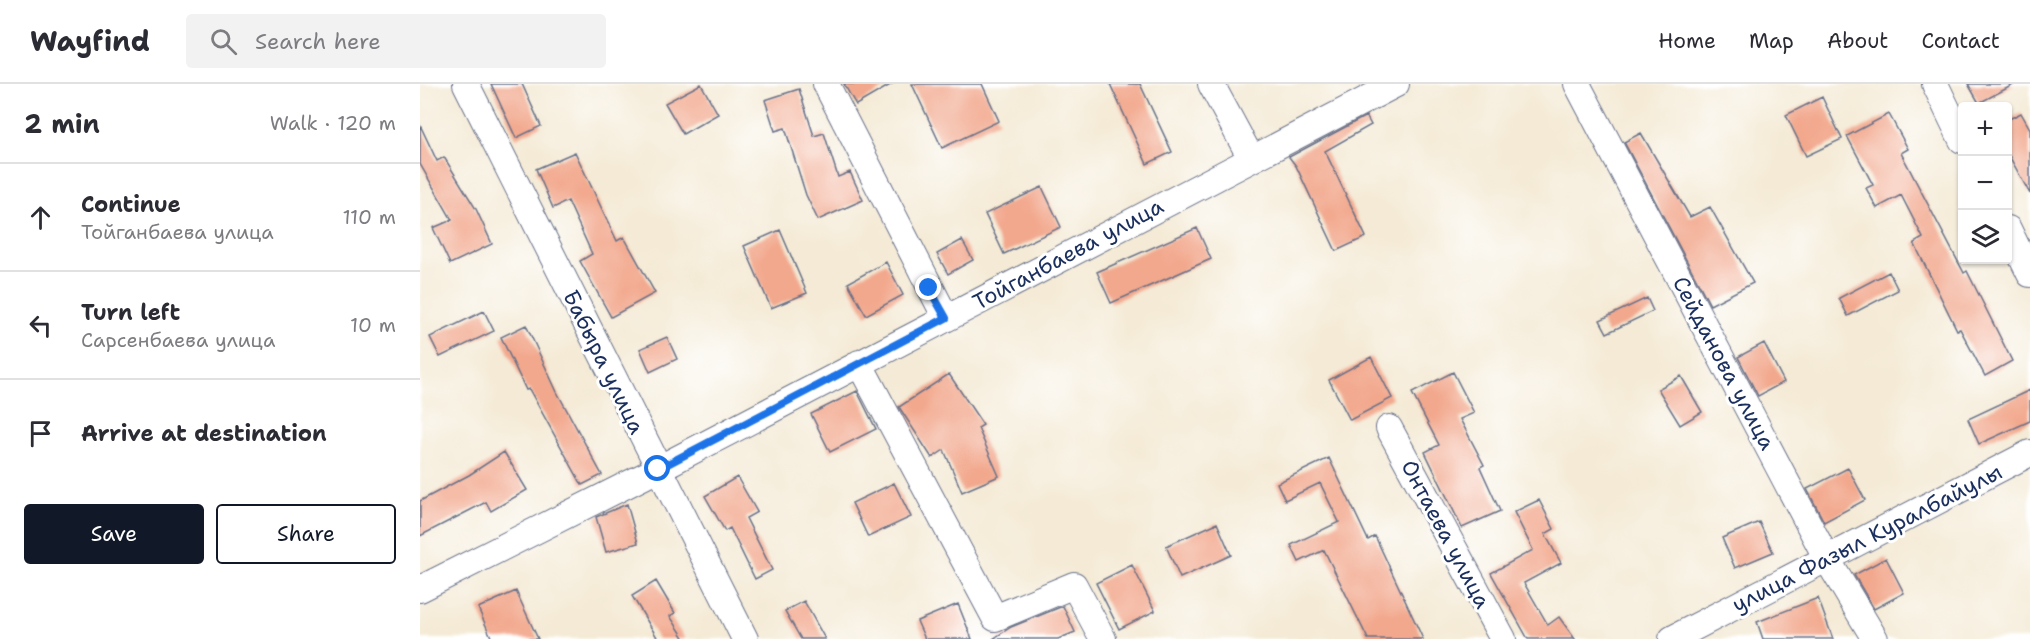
<!DOCTYPE html>
<html lang="en">
<head>
<meta charset="utf-8">
<style>
  body { margin:0; font-family:"Shantell Sans",sans-serif; background:#f2f2f3; color:#2b2b33 }
  .controls { position:absolute; right:18px; top:18px; display:grid; overflow:hidden; border-radius:6px; box-shadow:0 2px 4px #0004 }
  .controls button { width:54px; height:54px; display:grid; place-items:center; padding:0; border:0; border-bottom:2px solid #e1e1e2; background:#fff; color:#2b2b33; font:30px sans-serif }
  .stop { position:absolute; width:18px; height:18px; margin:-14px; border:4px solid #1a73e8; border-radius:50%; background:#fff }
  .stop.end { background:#1a73e8; border-color:#fff; box-shadow:0 2px 6px #0008 }
  .list { margin:0; padding:0; list-style:none }
  h2 { display:flex; justify-content:space-between; align-items:center; height:78px; margin:0; padding:0 24px; font-size:26px }
  h2 small { font-size:20px; font-weight:400; color:#7c7c81 }
  .list li { display:grid; grid-template-columns:39px 1fr auto; gap:18px; align-items:center; box-sizing:border-box; height:108px; padding:0 24px; border-top:2px solid #e1e1e2 }
  .list b { display:block; font-size:22px; white-space:nowrap }
  .list p { margin:0; font-size:20px; white-space:nowrap; color:#7c7c81 }
  .list em { font-size:20px; font-style:normal; color:#7c7c81 }
  .actions { display:flex; gap:12px; padding:18px 24px }
  .actions a { flex:1; padding:14px 0; border:2px solid #111827; border-radius:6px; text-align:center; font-size:21px; color:#111827 }
  .actions .main { background:#111827; color:#fff }
  .icon { flex:none; width:33px; height:33px; fill:none; stroke:currentColor; stroke-width:2; stroke-linecap:round; stroke-linejoin:round }
  .map { position:relative; flex:none; width:1610px; height:555px; overflow:hidden }
  header { display:flex; align-items:center; gap:36px; box-sizing:border-box; height:84px; padding:0 30px; background:#fff; border-bottom:2px solid #e1e1e2 }
  header strong { font-size:28px }
  nav { display:flex; gap:33px; margin-inline-start:auto; font-size:21px }
  .search { width:420px; height:54px; background:#f2f2f3; display:flex; align-items:center; gap:15px; box-sizing:border-box; padding:0 21px; border-radius:6px; color:#7c7c81; font-size:22px }
  main { display:flex }
  aside { flex:1; background:#fff }
  .map>svg:first-child { display:block }
  .building { fill:#f2a88d }
  .lines { fill:none; stroke-linecap:round; stroke-linejoin:round }
  .minor-casing { stroke:#677088; stroke-width:28 }
  .minor { stroke:#fff; stroke-width:26 }
  .route { stroke:#1a73e8; stroke-width:8 }
  .labels { text-anchor:middle; dominant-baseline:central; stroke-width:6; stroke-linejoin:round; paint-order:stroke }
  .street-label { font-size:22px; fill:#1b2f5e; stroke:#fff }
</style>
</head>
<body>
<header>
<strong>Wayfind</strong>
<div class="search"><svg class="icon" aria-label="search" viewBox="0 0 24 24"><circle cx="10" cy="10" r="6"/><path d="M15 15l6 6"/></svg>Search here</div>
<nav><a>Home</a><a>Map</a><a>About</a><a>Contact</a></nav>
</header>
<main>
<aside>
<h2>2 min<small>Walk · 120 m</small></h2>
<ul class="list">
<li><svg class="icon" aria-label="ahead" viewBox="0 0 24 24"><path d="M12 20V5M6 11l6-6 6 6"/></svg><div><b>Continue</b><p>Тойганбаева улица</p></div><em>110 m</em></li>
<li><svg class="icon" aria-label="left" viewBox="0 0 24 24"><path d="M17 20v-9H6M10 6l-5 5 5 5"/></svg><div><b>Turn left</b><p>Сарсенбаева улица</p></div><em>10 m</em></li>
<li><svg class="icon" aria-label="arrive" viewBox="0 0 24 24"><path d="M6 21V4h12l-3 4 3 4H6"/></svg><div><b>Arrive at destination</b></div></li>
</ul>
<div class="actions"><a class="main">Save</a><a>Share</a></div>
</aside>
<div class="map">
<svg width="1610" height="555" viewBox="0 0 1610 555">
  <rect width="100%" height="100%" fill="#fff"/>
  <filter id="ink" filterUnits="userSpaceOnUse"><feTurbulence type="fractalNoise" baseFrequency=".0167" numOctaves="2"/><feDisplacementMap in="SourceGraphic" scale="12" xChannelSelector="R" yChannelSelector="G"/><feConvolveMatrix kernelMatrix="1 2 1 2 8 2 1 2 1" color-interpolation-filters="sRGB"/></filter>
  <filter id="wash" filterUnits="userSpaceOnUse"><feTurbulence type="fractalNoise" baseFrequency=".008" numOctaves="4" result="noise"/><feDisplacementMap in="SourceGraphic" scale="24" xChannelSelector="R" yChannelSelector="G"/><feGaussianBlur stdDeviation="1.35" result="paint"/><feColorMatrix in="noise" values="0 0 0 0 0 0 0 0 0 0 0 0 0 0 0 0 0 1.4 0 .05"/><feComposite in="paint" operator="in"/></filter>
  <g filter="url(#wash)">
    <rect width="100%" height="100%" fill="#f4ead5"/>
    <g id="blocks">
      <path class="building" d="M71,0h31l19,42 -25,12z
        M281,0l17,30 -35,20 -18,-31z
        M424,0h48l-36,21z
        M492,0h70l17,37 -57,27z
        M690,0h30l32,68 -25,12z
        M1548,0h47l-36,19z
        M379,5l15,47 10,-3 14,44 12,-5 13,28 -45,20 -12,-25 -21,-67 -10,3 -10,-31z
        M1402,13l20,42 -36,17 -20,-41z
        M1601,29l9,16v65l-23,-42v-32z
        M1469,30l19,35 -7,4 63,120 3,-2 45,90 -27,15 -25,-47 -3,1 -43,-87 9,-5 -22,-43 -24,13 -11,-20 7,-3 -26,-49z
        M946,32l5,9 -46,26 41,86 -30,14 -40,-85 -7,-9z
        M0,41l17,36 7,-4 32,52 16,35 -42,20 -17,-36 19,-8 -32,-56z
        M1221,49l49,84 20,-10 43,76 -43,22 -86,-163z
        M155,68l42,89 7,-4 31,56 -44,24 -31,-56 12,-7 -24,-53 -15,7 -17,-39z
        M622,103l19,40 -57,27 -19,-40z
        M777,144l14,31 -100,44 -14,-31z
        M360,146l27,63 -36,15 -27,-62z
        M542,156l11,20 -25,14 -11,-20z
        M466,178l17,33 -37,20 -18,-32z
        M1469,188l9,18 -50,26 -9,-18z
        M1227,214l6,13 -46,22 -7,-13z
        M64,227l10,20 -54,26 -10,-20z
        M106,241l31,67 45,83 -20,10 -53,-96 -3,1 -25,-53z
        M247,253l10,22 -27,13 -10,-23z
        M1344,259l20,39 -26,14 -20,-39z
        M951,273l21,41 -42,22 -21,-40z
        M1033,288l21,41 -14,6 24,46 -4,2 20,44 -38,17 -37,-76 14,-7 -27,-52z
        M529,290l34,51 -5,3 21,48 -37,16 -18,-42 -12,8 -33,-51z
        M1261,292l21,36 -22,13 -22,-36z
        M1610,306v31l-51,23 -11,-25z
        M437,307l19,38 -46,23 -19,-38z
        M84,368l23,38 -36,21 -5,-9 -66,34v-35l49,-26z
        M909,374l39,82 7,-4 48,103h-55l-44,-89 -25,12 -8,-17 48,-23 -19,-39 -35,17 -8,-17z
        M1428,384l17,32 -41,22 -17,-33z
        M317,393l20,35 -11,6 26,52 -17,9 -25,-51 -5,3 -20,-35z
        M474,399l17,34 -43,20 -16,-34z
        M1119,416l15,29 -9,5 16,29 -37,20 24,42 11,-8 16,22h-47l-37,-66 42,-23 -19,-38z
        M207,420l11,39 -32,9 -10,-35z
        M1339,438l14,30 -38,16 -13,-30z
        M797,439l14,32 -51,23 -14,-32z
        M1466,474l18,35 -30,16 -20,-34z
        M712,481l23,46 -36,18 -23,-46z
        M236,497l19,32 -5,3 15,23h-27l-26,-43z
        M96,507l22,48h-46l-14,-31z
        M1398,514l15,41h-70l-6,-17z
        M384,517l21,38h-24l-16,-28z
        M538,520l14,35h-47l-8,-18z
        M643,522l12,26 -17,7h-65l18,-12z"/>
    </g>
  </g>
  <g filter="url(#ink)">
    <use href="#blocks" fill-opacity="0" stroke="#677088" stroke-width="1.5"/>
    <g class="lines">
      <defs>
        <path id="minor" d="M46,0l279,555
          M406,0l120,234
          M791,0l40,74
          M1157,0l250,475 48,80
          M1515,0l27,56
          M1588,145l22,45
          M439,279l136,255 79,-33 29,54
          M969,344l114,211
          M0,505l238,-120 738,-385
          M1252,555l358,-186"/>
      </defs>
      <use href="#minor" class="minor-casing"/>
      <use href="#minor" class="minor"/>
    </g>
  </g>
  <g class="lines" filter="url(#ink)">
    <path class="route" d="M238,385l288,-151 -17,-30"/>
  </g>
  <g class="labels">
    <g class="street-label">
      <text transform="translate(648 170) rotate(-28)">Тойганбаева улица</text>
      <text transform="translate(184 278) rotate(64)">Бабыра улица</text>
      <text transform="translate(1304 279) rotate(62)">Сейданова улица</text>
      <text transform="translate(1026 450) rotate(62)">Онтаева улица</text>
      <text transform="translate(1447 454) rotate(-27)">улица Фазыл Куралбайулы</text>
    </g>
  </g>
</svg>
<div class="controls">
<button>+</button>
<button>−</button>
<button><svg class="icon" aria-label="layers" viewBox="0 0 24 24"><path d="M12 4l9 5-9 5-9-5zM3 14l9 5 9-5"/></svg></button>
</div>
<div class="stop" style="left:238px;top:385px"></div>
<div class="stop end" style="left:509px;top:204px"></div>
</div>
</main>
</body>
</html>
